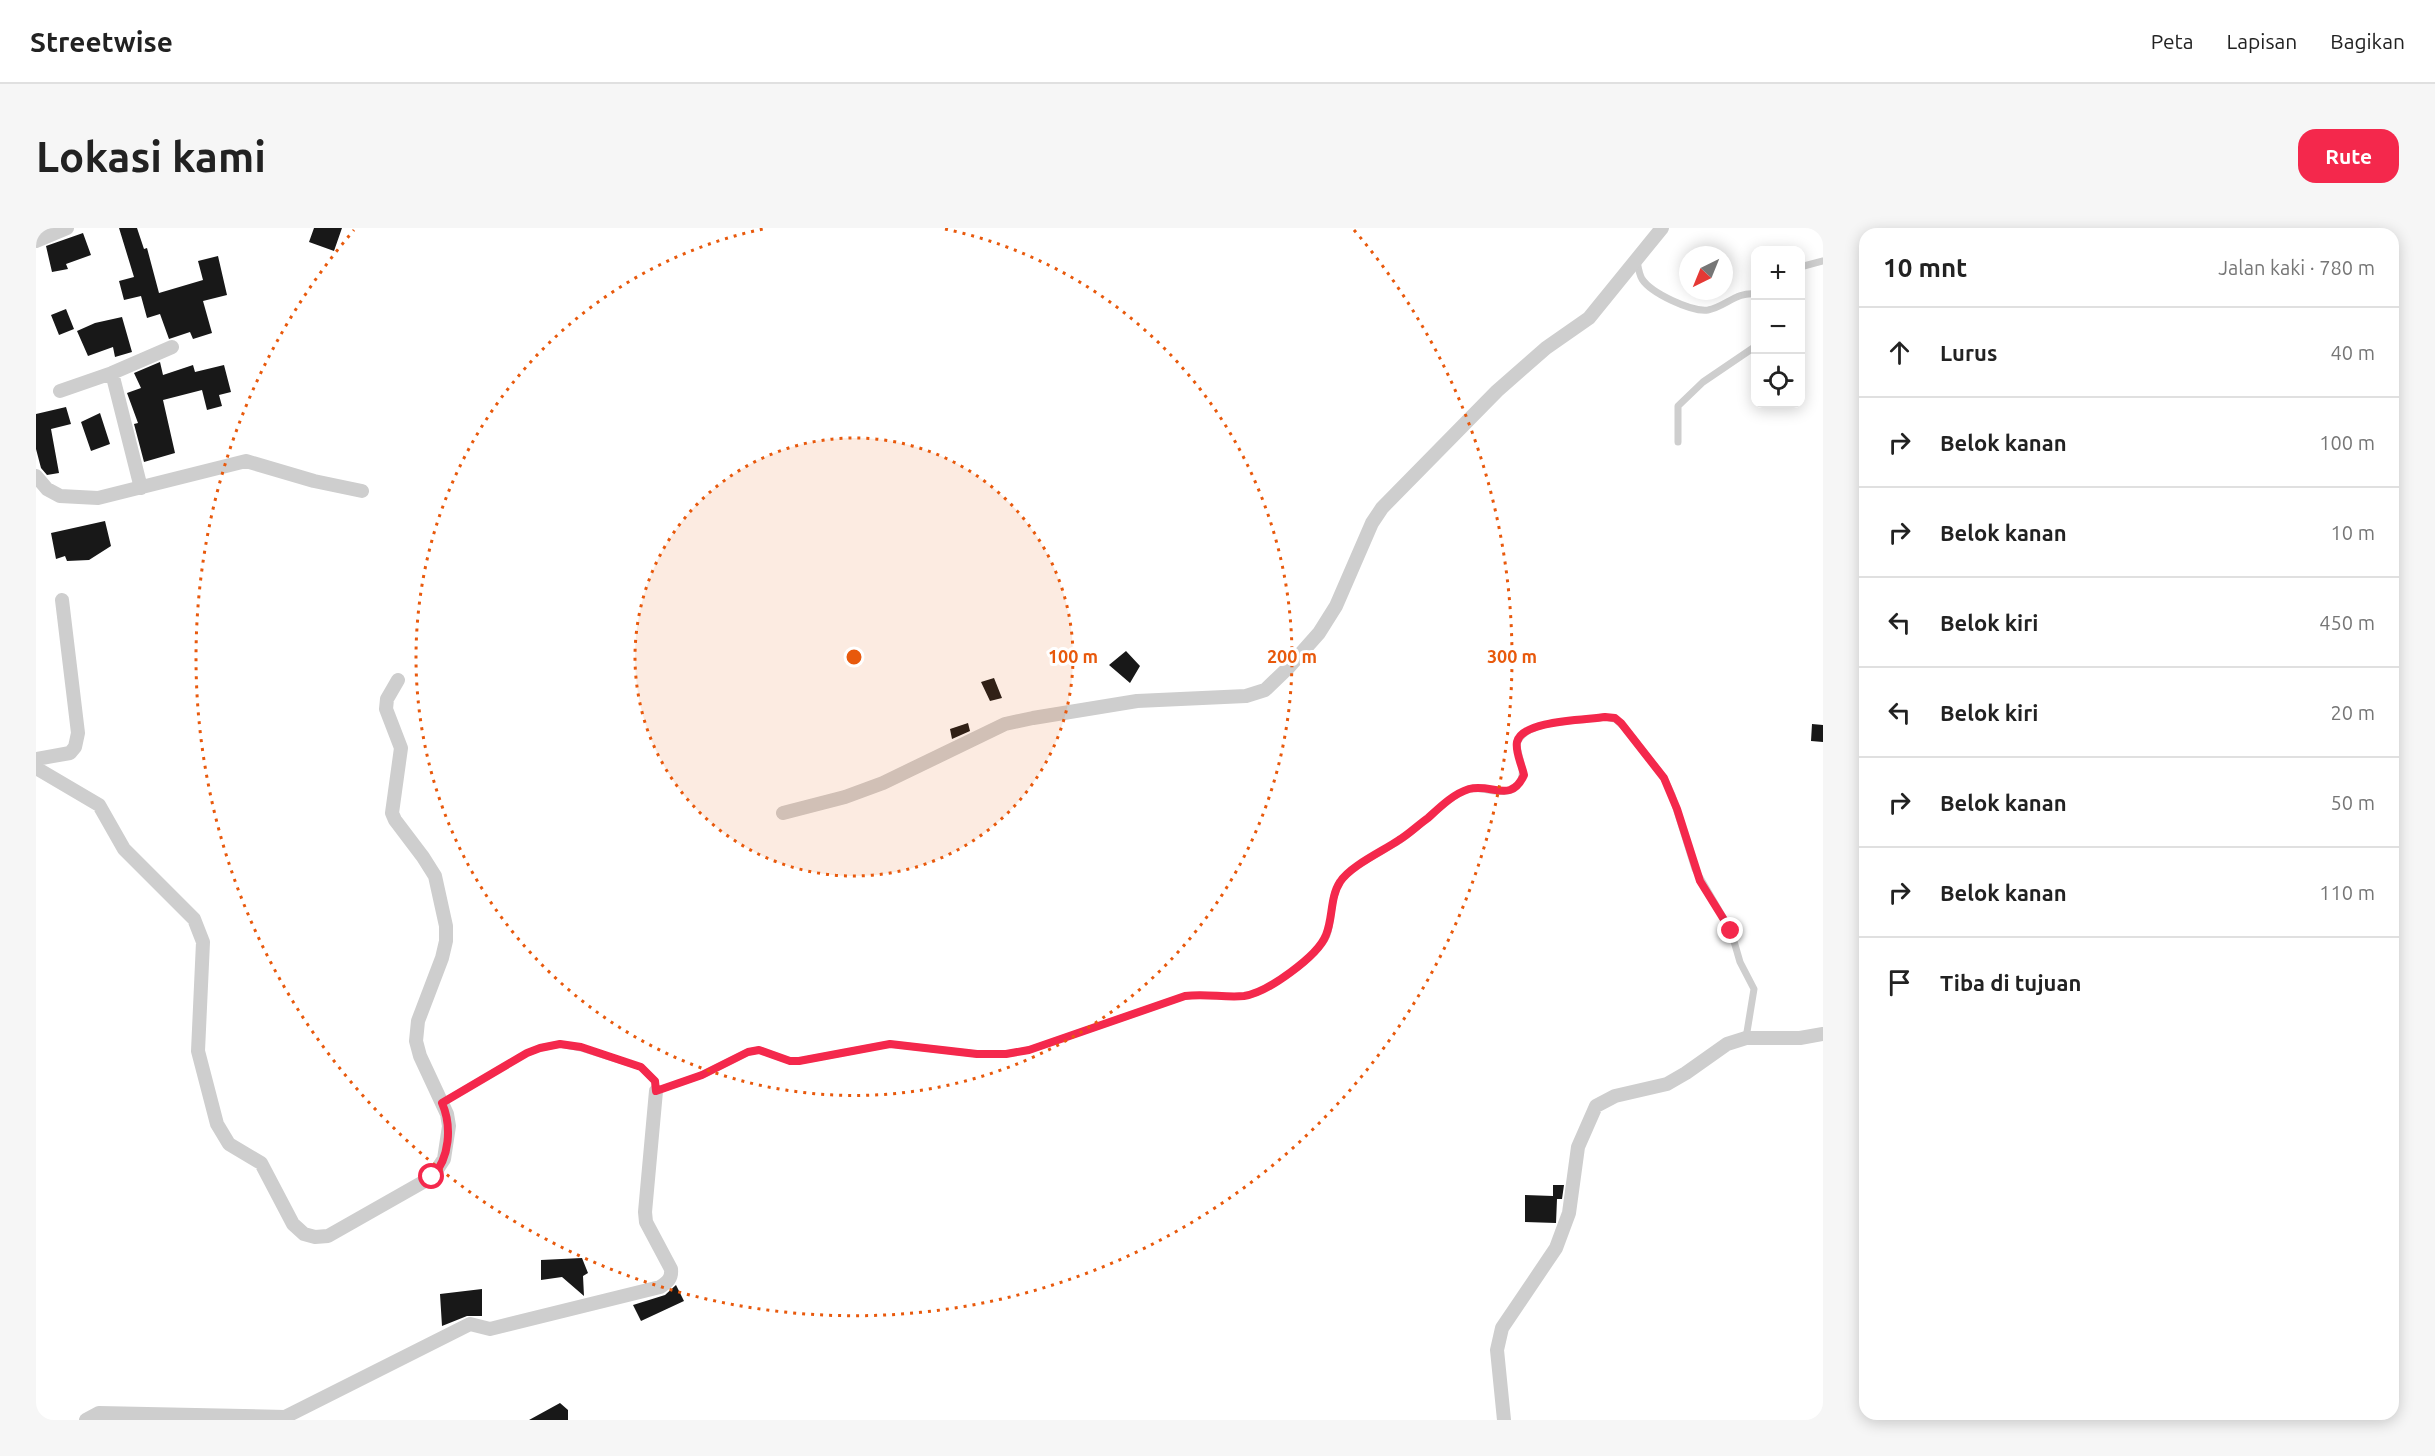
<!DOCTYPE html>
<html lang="id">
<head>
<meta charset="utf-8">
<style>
  body { margin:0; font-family:Ubuntu,sans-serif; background:#f6f6f6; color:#222 }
  .controls { position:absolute; right:18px; top:18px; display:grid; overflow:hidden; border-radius:12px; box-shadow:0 3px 15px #0003 }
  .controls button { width:54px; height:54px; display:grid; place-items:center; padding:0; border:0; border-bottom:2px solid #e0e0e0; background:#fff; color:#222; font:30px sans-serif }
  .compass { position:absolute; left:1643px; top:18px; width:54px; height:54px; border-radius:50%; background:#fff; box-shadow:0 3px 15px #0003; rotate:223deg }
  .stop { position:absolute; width:18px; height:18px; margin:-14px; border:4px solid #f4284c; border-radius:50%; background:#fff }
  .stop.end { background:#f4284c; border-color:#fff; box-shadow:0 2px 6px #0008 }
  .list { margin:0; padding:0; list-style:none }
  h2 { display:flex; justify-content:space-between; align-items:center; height:78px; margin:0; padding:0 24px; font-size:26px }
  h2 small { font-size:20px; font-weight:400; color:#767676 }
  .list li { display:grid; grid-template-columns:39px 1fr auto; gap:18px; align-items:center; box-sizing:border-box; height:90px; padding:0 24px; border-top:2px solid #e0e0e0 }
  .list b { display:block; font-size:22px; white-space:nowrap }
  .list em { font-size:20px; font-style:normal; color:#767676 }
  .icon { flex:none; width:33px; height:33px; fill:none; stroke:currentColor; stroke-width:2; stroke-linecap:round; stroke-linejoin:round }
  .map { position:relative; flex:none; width:1787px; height:1192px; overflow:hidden; border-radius:18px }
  header { display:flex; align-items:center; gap:36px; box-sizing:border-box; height:84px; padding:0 30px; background:#fff; border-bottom:2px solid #e0e0e0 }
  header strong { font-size:28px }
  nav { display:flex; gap:33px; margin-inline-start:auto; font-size:21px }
  .intro { display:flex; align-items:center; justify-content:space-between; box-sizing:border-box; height:144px; padding:0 36px }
  h1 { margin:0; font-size:42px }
  .button { padding:15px 27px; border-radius:18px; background:#f4284c; color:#fff; font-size:21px; font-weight:700 }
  main { display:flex; gap:36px; padding:0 36px }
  aside { flex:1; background:#fff; border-radius:18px; box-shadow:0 3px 15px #0003 }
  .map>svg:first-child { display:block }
  .building { fill:#181818 }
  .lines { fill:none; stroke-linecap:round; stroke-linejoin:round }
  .lane { stroke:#cecece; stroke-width:7 }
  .street { stroke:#cecece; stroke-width:14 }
  .route { stroke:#f4284c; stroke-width:8 }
  .ring { fill:none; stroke:#e8590c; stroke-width:3; stroke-dasharray:3 6 }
  .centre { fill:#e8590c; stroke:#fff; stroke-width:3 }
  .ring-label { font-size:18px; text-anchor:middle; font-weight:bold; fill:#e8590c; stroke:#fff; stroke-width:6; stroke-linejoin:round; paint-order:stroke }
</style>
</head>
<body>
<header>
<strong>Streetwise</strong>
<nav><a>Peta</a><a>Lapisan</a><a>Bagikan</a></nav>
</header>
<div class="intro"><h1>Lokasi kami</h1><a class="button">Rute</a></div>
<main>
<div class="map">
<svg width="1787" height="1192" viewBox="0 0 1787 1192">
  <rect width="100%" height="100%" fill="#fff"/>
  <path class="building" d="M83,0h18l7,21 3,-1 12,45 44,-13 -5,-19 20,-5 9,39 -24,6 9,32 -19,6 -3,-7 -21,7 -9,-25 -13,4 -6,-22 -17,4 -5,-19 15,-4z
    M278,0h28l-8,23 -25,-9z
    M47,5l8,22 -25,9 2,5 -16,3 -6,-26z
    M30,81l8,20 -15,6 -8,-20z
    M86,89l10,35 -17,5 -2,-10 -25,9 -11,-25 18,-8z
    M124,134l3,13 30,-10 2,7 29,-7 7,27 -12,3 3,11 -15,4 -5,-20 -39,10 12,53 -31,9 -10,-38 4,-1 -11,-30 14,-5 -7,-15z
    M30,179l5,17 -20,5 8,44 -12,2 -6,-7 -5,-19v-35z
    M64,185l10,31 -19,7 -10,-29z
    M69,293l6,25 -22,14 -22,1 -2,-5 -9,3 -5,-26z
    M1090,423l14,15 -10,17 -21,-18z
    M958,450l8,20 -12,3 -9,-19z
    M932,495l2,8 -18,8 -2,-10z
    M1776,496l11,1v17l-12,-1z
    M1517,957h11l-2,14h-5l-1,24 -31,-1v-27l28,1z
    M546,1030l6,15 -5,3 1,20 -22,-19 -21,3v-20z
    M640,1057l8,16 -43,20 -8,-16 32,-10z
    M446,1061v27h-15l-25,10 -2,-32z
    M524,1175l8,7v10h-39z"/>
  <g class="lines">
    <path class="lane" d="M1601,33c1,5 2,13 5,18 9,14 49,33 66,31 17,-3 29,-19 48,-16
      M1764,39l23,-6
      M1642,214v-36l25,-24 53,-36
      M406,875l85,-50 13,-5 20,-4 21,4 60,19 14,14 1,10 46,-16 46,-23 11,-2 31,11h9l91,-17 87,10h29l23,-4 156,-54c21,-3 40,2 59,0 23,-3 74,-40 83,-61 6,-17 3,-38 13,-53 11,-16 43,-31 60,-42 15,-10 28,-23 42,-34 8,-7 17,-14 27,-17 14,-3 38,9 48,-3 12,-14 0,-28 0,-43 9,-24 65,-22 88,-26l10,2 10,9 39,50 8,17 23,74 36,62 9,31 14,27 -8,49"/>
    <path class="street" d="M0,13l31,-13
      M76,145l60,-26
      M24,163l52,-18 29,115
      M0,248l11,13 13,7 38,2 148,-37 68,20 48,10
      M0,531l34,-6 5,-6 3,-14 -16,-133
      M0,540l63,37 25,44 70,70 9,23 -5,109 19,73 12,20 32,19 32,61 11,10 11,3 13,-1 104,-59 12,-18 5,-33 -2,-12 -27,-58 -4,-15 2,-20 24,-63 4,-17v-15l-11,-50 -12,-19 -28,-37 -3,-7 9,-65 -15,-39 1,-10 11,-19
      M747,585l62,-16 38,-14 122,-59 28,-6 104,-17 109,-5 19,-6 23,-22 31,-35 17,-27 36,-83 10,-15 115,-117 49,-43 43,-30 73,-90
      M50,1192l13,-7 186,4 185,-93 20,5 170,-42c8,-5 12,-9 11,-18l-25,-47 -1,-10 11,-121
      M1468,1192l-7,-70 5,-22 54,-80 13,-35 9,-66 18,-41 19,-10 52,-12 19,-11 41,-29 19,-6h54l23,-4"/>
  </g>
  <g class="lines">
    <path class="route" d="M396,949c18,-19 20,-51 10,-74l85,-50 13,-5 20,-4 21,3 60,20 14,14 1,10 46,-16 46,-23 11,-2 31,11h9l91,-17 87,10h29l23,-4 156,-54c21,-3 39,2 59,0 23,-3 74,-40 82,-61 7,-16 4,-38 14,-53 10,-16 43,-31 59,-42 10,-6 19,-15 29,-22 12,-11 25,-24 41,-29 23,-6 42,15 55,-14 -2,-10 -9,-23 -7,-33 5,-22 69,-22 88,-25l10,1 6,5 43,55 13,31 23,72 31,50"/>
  </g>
  <circle cx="818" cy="429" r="219" fill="#e8590c" fill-opacity=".12"/>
  <g class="ring">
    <circle cx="818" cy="429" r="219"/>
    <path d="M909 1A438 438 0 1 1 727 1"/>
    <path d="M1318 2A658 658 0 1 1 318 2"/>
  </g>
  <circle cx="818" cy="429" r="9" class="centre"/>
  <g class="ring-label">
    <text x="1037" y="435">100 m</text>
    <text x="1256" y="435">200 m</text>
    <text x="1476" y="435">300 m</text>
  </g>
</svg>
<div class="controls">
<button>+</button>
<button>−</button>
<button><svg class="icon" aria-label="locate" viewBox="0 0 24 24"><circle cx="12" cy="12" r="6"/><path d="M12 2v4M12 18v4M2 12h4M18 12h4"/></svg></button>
</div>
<svg class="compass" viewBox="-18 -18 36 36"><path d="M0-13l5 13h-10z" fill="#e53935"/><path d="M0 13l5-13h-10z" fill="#767676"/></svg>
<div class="stop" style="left:396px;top:949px"></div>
<div class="stop end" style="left:1695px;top:703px"></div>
</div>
<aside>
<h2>10 mnt<small>Jalan kaki · 780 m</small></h2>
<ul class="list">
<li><svg class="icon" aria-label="ahead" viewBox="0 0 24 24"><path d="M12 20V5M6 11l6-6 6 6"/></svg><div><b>Lurus</b></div><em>40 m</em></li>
<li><svg class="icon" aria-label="right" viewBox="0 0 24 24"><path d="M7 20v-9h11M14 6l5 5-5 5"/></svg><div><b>Belok kanan</b></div><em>100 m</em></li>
<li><svg class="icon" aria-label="right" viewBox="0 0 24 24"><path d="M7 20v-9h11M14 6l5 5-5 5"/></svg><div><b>Belok kanan</b></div><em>10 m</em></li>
<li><svg class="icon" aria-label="left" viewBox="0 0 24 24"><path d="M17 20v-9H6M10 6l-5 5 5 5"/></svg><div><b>Belok kiri</b></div><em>450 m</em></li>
<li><svg class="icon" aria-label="left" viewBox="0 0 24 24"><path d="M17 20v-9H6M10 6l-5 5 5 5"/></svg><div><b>Belok kiri</b></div><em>20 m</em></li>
<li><svg class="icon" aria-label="right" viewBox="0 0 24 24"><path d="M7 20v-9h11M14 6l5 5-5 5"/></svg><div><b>Belok kanan</b></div><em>50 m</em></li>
<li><svg class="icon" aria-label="right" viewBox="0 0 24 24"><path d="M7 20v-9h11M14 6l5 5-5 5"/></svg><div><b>Belok kanan</b></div><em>110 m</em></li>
<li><svg class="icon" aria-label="arrive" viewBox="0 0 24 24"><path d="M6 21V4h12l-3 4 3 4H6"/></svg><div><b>Tiba di tujuan</b></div></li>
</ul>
</aside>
</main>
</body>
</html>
